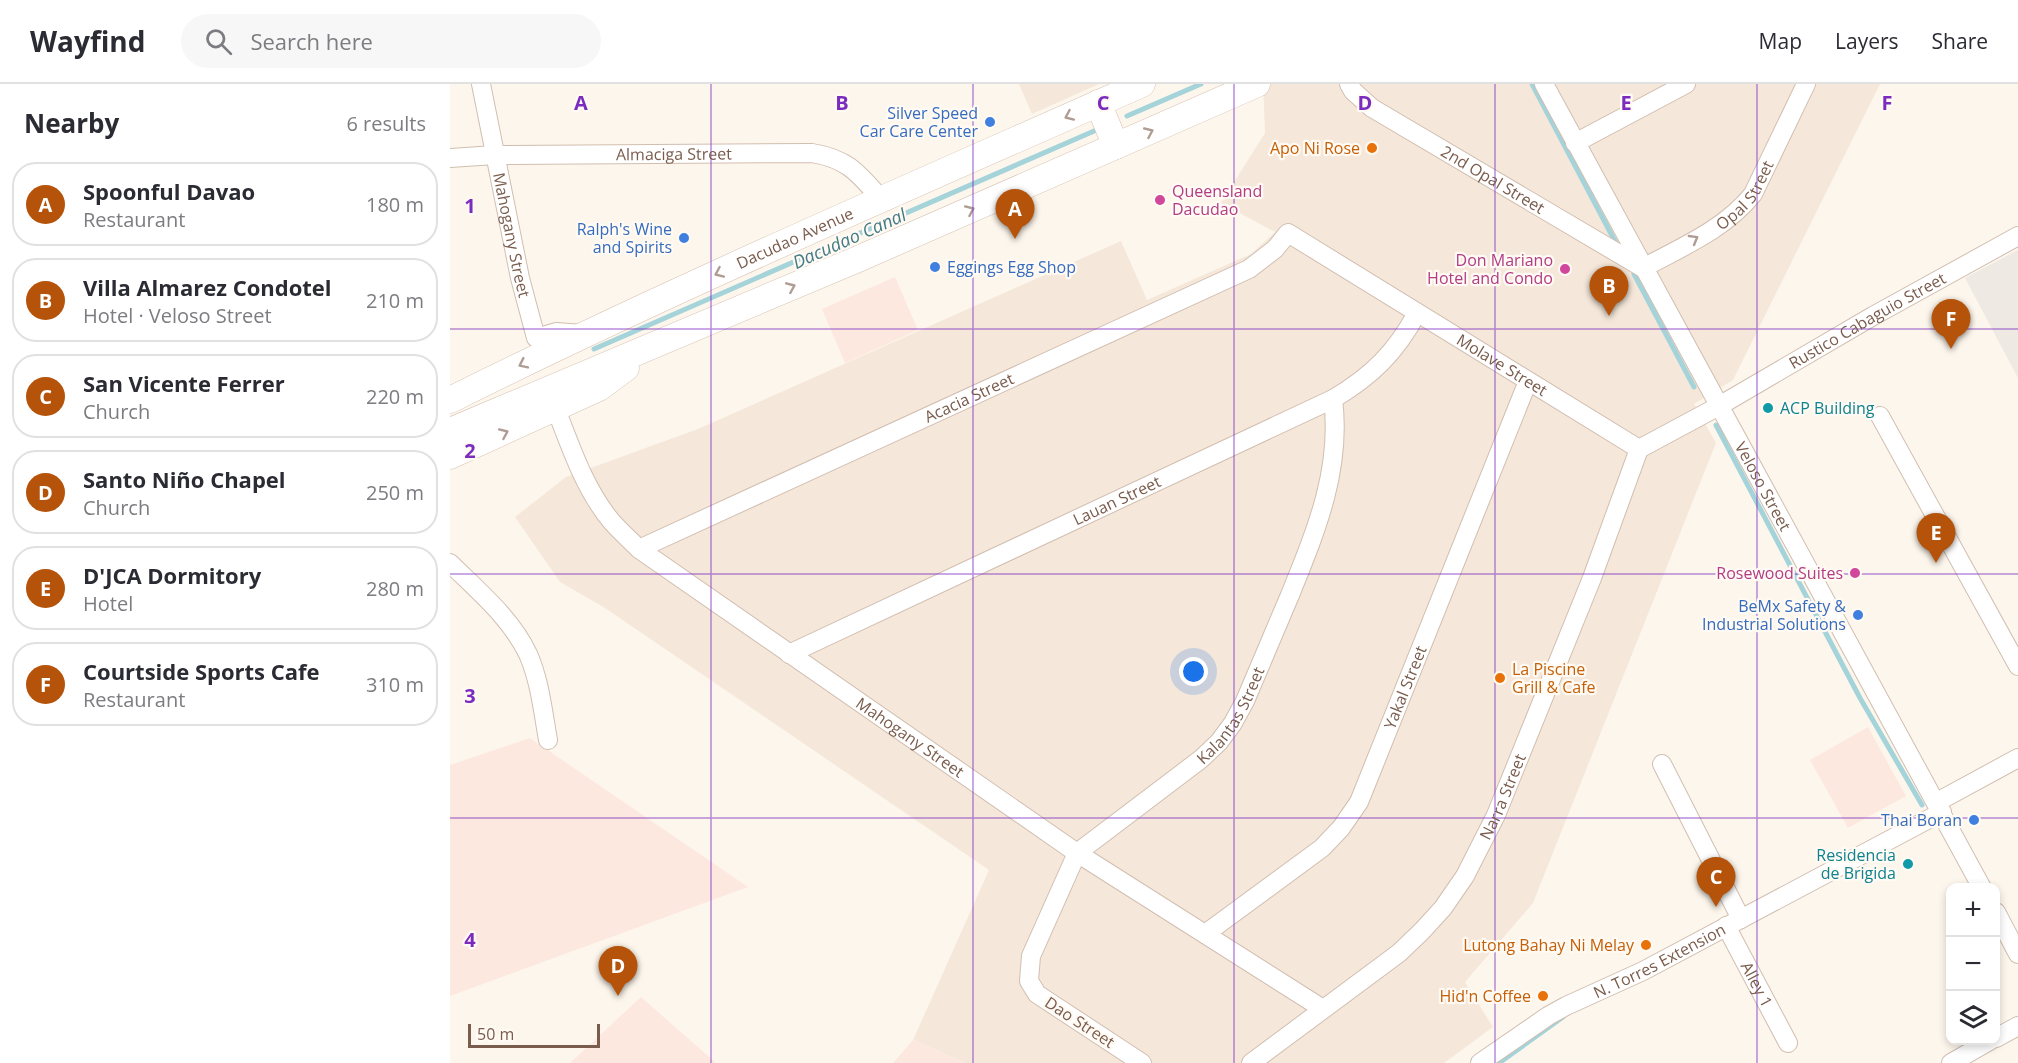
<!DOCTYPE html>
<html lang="en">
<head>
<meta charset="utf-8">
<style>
  body { margin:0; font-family:"Open Sans",sans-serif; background:#f7f7f7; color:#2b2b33 }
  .controls { position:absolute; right:18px; bottom:18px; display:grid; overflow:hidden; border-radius:12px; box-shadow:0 3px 9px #0003 }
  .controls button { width:54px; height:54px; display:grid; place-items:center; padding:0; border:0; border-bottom:2px solid #e1e1e2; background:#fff; color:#2b2b33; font:30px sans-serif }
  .scale { position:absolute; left:18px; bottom:15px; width:132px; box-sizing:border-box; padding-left:6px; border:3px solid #7a5c4d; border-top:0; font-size:16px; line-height:21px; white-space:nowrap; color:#7a5c4d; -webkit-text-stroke:4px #fffaf3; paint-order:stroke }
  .you { position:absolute; left:744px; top:588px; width:21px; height:21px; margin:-15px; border:4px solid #fff; border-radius:50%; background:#1a73e8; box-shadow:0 0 0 9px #1a73e833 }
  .badge { display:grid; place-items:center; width:39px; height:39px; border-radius:50%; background:#b45309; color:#fff; font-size:20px; font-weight:700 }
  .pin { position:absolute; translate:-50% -50px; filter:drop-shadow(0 2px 3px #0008) }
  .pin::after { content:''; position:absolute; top:32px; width:21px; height:18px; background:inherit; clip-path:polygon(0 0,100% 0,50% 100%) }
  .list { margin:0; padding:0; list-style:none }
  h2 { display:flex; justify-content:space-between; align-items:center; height:78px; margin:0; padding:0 24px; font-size:26px }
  h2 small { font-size:20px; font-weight:400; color:#7c7c81 }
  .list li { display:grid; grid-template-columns:39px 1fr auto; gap:18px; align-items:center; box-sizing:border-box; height:84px; margin:0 12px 12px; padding:0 12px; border:2px solid #e1e1e2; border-radius:24px }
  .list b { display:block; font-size:22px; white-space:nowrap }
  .list p { margin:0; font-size:20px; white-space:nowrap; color:#7c7c81 }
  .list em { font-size:20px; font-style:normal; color:#7c7c81 }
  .icon { flex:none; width:33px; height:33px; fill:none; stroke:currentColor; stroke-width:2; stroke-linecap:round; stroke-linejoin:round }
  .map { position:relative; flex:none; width:1568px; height:979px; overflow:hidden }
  header { display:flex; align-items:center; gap:36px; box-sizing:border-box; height:84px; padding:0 30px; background:#fff; border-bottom:2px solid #e1e1e2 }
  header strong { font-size:28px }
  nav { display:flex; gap:33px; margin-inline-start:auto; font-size:21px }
  .search { width:420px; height:54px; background:#f7f7f7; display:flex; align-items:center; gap:15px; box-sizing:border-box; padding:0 21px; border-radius:33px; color:#7c7c81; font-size:22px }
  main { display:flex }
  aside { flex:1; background:#fff }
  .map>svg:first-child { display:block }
  .residential { fill:#f5e8da }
  .commercial { fill:#fde8e0 }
  .industrial { fill:#efe9e4 }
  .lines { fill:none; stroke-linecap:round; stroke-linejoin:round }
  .stream { stroke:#a5d3da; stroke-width:5 }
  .street-casing { stroke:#d1beb0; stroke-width:20 }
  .secondary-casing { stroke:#d6c0b0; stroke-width:27 }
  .street { stroke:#fff; stroke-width:18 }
  .secondary { stroke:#fff; stroke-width:26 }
  .oneway { stroke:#af9d94 }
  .grid { fill:none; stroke:#7b2cbf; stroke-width:1.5; stroke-opacity:0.55 }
  .shop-dot { fill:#3f7fe0; stroke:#fffaf3; stroke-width:2 }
  .food-dot { fill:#e8710a; stroke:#fffaf3; stroke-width:2 }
  .hotel-dot { fill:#d1479c; stroke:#fffaf3; stroke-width:2 }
  .culture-dot { fill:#0f9aa8; stroke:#fffaf3; stroke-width:2 }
  .labels { text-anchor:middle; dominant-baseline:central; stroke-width:4.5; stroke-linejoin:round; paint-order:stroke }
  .shop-label { font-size:16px; fill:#366cbe; stroke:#fffaf3; text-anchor:end }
  .food-label { font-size:16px; fill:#c56008; stroke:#fffaf3; text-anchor:end }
  .street-label { font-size:16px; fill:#7a5c4d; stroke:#fffaf3 }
  .hotel-label { font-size:16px; fill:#b23c85; stroke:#fffaf3; text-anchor:end }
  .culture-label { font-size:16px; fill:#0d838f; stroke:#fffaf3; text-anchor:start }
  .water-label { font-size:18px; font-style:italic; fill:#437c86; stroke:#fffaf3 }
  .grid-label { font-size:20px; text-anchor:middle; font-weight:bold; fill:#7b2cbf; stroke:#fffaf3; stroke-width:4.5; stroke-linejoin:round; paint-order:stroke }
</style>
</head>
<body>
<header>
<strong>Wayfind</strong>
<div class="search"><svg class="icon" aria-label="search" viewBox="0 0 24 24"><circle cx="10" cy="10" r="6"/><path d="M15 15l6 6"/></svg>Search here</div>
<nav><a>Map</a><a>Layers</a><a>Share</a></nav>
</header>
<main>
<aside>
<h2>Nearby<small>6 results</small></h2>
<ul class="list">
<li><span class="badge">A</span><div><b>Spoonful Davao</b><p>Restaurant</p></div><em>180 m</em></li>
<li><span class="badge">B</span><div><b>Villa Almarez Condotel</b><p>Hotel · Veloso Street</p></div><em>210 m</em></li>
<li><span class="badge">C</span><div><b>San Vicente Ferrer</b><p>Church</p></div><em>220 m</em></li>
<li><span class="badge">D</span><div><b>Santo Niño Chapel</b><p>Church</p></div><em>250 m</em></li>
<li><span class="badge">E</span><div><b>D'JCA Dormitory</b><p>Hotel</p></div><em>280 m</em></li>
<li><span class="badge">F</span><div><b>Courtside Sports Cafe</b><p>Restaurant</p></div><em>310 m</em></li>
</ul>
</aside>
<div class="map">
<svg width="1568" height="979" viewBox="0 0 1568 979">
  <rect width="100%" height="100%" fill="#fdf6ec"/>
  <path class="residential" d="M569,0h80l-67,30z
    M813,0h617l-147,296 -39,24 22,39 -183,460 -68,79 28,45 -49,36h-479l-52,-23 76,-170 -384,-262 -45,-26 -45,-65 51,-40 132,-48 423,-188 26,59 104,-46 24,-22 -54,-29 44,-70z"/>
  <path class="commercial" d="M445,193l23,53 -73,33 -23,-54z
    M1418,643l38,69 -58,32 -38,-68z
    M80,654l218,149 -298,109v-231z
    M191,913l75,66h-146z
    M463,956l52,23h-72z"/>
  <path class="industrial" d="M1568,166v128l-53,-100z"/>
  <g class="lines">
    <path class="stream" d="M1082,0l86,163
      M677,32l74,-32
      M1184,190l60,113
      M144,265l507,-221
      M1266,341l144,273 62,107
      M1049,979l64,-46"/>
    <defs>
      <g id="street">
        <path id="s1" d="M31,0l39,194 16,60 20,-6 27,2"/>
        <path id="s2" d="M899,0l4,7 19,17 271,160c39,-21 82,-39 110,-74l53,-110"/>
        <path id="s3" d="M1094,0l438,804"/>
        <path d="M1125,59l111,-59"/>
        <path id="s4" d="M0,74l45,-3 317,-2c36,6 46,20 69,46"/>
        <path id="s5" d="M106,325c15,39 29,81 56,113 9,10 18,18 27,27l438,304 246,156"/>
        <path d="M1430,332l138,250"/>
        <path id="s6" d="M1189,365l80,-43 154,-90 145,-80"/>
        <path id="s7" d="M189,465l610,-280 26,-20 13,-16 351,216"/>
        <path d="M0,479c28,28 61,55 78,91 12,27 15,58 20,86"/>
        <path id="s8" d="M339,570l544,-255c39,-23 63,-47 84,-86"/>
        <path d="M1212,680l79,155"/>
        <path d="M1487,718l81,-44"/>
        <path d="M1546,828l22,42"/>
        <path id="s9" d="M1276,842l62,117"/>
        <path id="s10" d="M755,850l117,-86 19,-20 18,-26 169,-421"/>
        <path d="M1546,954l22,-12"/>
        <path id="s11" d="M692,979l-105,-69 -8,-13 2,-25 46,-103 124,-94 18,-17 14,-19 12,-22c15,-35 30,-71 45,-106 26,-64 52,-126 43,-196"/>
        <path id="s12" d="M801,979l148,-110 23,-22 21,-23 22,-32 31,-61 96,-237 47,-129"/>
        <path id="s13" d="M1030,979l68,-47 18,-10 77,-35 299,-159"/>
        <path d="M1501,979l40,-23"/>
      </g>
      <g id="secondary">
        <path d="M648,19l18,43"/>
        <path id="s14" d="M0,316c227,-113 460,-213 692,-316"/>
        <path d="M0,347l408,-172 399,-175"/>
        <path d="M0,372l149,-68 27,-20"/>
      </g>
    </defs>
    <use href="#street" class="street-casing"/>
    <use href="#secondary" class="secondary-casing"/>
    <use href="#street" class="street"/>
    <use href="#secondary" class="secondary"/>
  </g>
  <defs><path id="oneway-chevron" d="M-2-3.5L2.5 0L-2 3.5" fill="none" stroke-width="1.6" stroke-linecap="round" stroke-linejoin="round" transform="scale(1.5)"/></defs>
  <g class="oneway">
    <use href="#oneway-chevron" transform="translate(619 32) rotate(156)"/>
    <use href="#oneway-chevron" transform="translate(699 48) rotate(-24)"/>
    <use href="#oneway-chevron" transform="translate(520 126) rotate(-24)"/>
    <use href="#oneway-chevron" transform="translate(1244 155) rotate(-30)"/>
    <use href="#oneway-chevron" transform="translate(269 189) rotate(156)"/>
    <use href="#oneway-chevron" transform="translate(341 203) rotate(-23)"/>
    <use href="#oneway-chevron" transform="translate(73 280) rotate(154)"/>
    <use href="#oneway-chevron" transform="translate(54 349) rotate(-24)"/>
  </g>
  <path class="grid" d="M261,0v979M523,0v979M784,0v979M1045,0v979M1307,0v979M0,245h1568M0,490h1568M0,734h1568"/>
  <g class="shop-dot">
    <circle cx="540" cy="38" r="6"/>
    <circle cx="234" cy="154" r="6"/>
    <circle cx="485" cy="183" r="6"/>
    <circle cx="1408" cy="531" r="6"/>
    <circle cx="1524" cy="736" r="6"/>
  </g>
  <g class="food-dot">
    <circle cx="922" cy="64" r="6"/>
    <circle cx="1050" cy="594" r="6"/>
    <circle cx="1196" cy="861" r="6"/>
    <circle cx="1093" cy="912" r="6"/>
  </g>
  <g class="hotel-dot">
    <circle cx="710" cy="116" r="6"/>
    <circle cx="1115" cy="185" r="6"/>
    <circle cx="1405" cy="489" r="6"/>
  </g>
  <g class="culture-dot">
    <circle cx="1318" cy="324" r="6"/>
    <circle cx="1458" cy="780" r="6"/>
  </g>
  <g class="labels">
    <g class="shop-label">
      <text x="528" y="29">Silver Speed<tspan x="528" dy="18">Car Care Center</tspan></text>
      <text x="222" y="145">Ralph's Wine<tspan x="222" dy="18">and Spirits</tspan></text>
      <text x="497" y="183" text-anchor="start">Eggings Egg Shop</text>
      <text x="1396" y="522">BeMx Safety &amp;<tspan x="1396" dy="18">Industrial Solutions</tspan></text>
      <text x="1512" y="736">Thai Boran</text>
    </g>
    <g class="food-label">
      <text x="910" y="64">Apo Ni Rose</text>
      <text x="1062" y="585" text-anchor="start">La Piscine<tspan x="1062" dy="18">Grill &amp; Cafe</tspan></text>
      <text x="1184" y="861">Lutong Bahay Ni Melay</text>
      <text x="1081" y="912">Hid'n Coffee</text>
    </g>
    <g class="street-label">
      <text stroke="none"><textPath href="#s4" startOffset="224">Almaciga Street</textPath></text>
      <text stroke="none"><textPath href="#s2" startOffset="174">2nd Opal Street</textPath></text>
      <text stroke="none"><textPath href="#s2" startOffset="476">Opal Street</textPath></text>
      <text stroke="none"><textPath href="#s1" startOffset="154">Mahogany Street</textPath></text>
      <text stroke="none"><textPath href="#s14" startOffset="381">Dacudao Avenue</textPath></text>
      <text stroke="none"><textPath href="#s6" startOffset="262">Rustico Cabaguio Street</textPath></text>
      <text stroke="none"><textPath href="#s7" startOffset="976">Molave Street</textPath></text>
      <text stroke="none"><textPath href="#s7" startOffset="363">Acacia Street</textPath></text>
      <text stroke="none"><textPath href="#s3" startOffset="458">Veloso Street</textPath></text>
      <text stroke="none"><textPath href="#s8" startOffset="362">Lauan Street</textPath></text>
      <text stroke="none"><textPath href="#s10" startOffset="328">Yakal Street</textPath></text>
      <text stroke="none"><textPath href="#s11" startOffset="488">Kalantas Street</textPath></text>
      <text stroke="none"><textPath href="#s5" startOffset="495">Mahogany Street</textPath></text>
      <text stroke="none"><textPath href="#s12" startOffset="374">Narra Street</textPath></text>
      <text stroke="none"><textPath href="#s13" startOffset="207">N. Torres Extension</textPath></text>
      <text stroke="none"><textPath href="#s9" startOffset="66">Alley 1</textPath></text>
      <text transform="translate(630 938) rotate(33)">Dao Street</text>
    </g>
    <g class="hotel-label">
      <text x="722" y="107" text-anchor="start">Queensland<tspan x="722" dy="18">Dacudao</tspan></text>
      <text x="1103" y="176">Don Mariano<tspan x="1103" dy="18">Hotel and Condo</tspan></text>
      <text x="1393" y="489">Rosewood Suites</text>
    </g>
    <g class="culture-label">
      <text x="1330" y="324">ACP Building</text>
      <text x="1446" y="771" text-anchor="end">Residencia<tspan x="1446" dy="18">de Brigida</tspan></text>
    </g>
    <g class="water-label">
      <text transform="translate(399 154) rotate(-24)">Dacudao Canal</text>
    </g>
  </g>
  <g class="grid-label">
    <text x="131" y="26">A</text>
    <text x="392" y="26">B</text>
    <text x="653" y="26">C</text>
    <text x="915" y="26">D</text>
    <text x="1176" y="26">E</text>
    <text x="1437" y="26">F</text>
    <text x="20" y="129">1</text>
    <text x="20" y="374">2</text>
    <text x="20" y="619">3</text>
    <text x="20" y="863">4</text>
  </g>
</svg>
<div class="controls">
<button>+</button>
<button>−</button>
<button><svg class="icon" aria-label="layers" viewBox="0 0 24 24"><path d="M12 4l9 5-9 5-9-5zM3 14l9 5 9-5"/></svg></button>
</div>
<div class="scale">50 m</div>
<div class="you"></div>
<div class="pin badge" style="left:565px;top:155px">A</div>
<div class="pin badge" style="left:1159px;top:232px">B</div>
<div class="pin badge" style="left:1266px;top:823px">C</div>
<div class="pin badge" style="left:168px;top:912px">D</div>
<div class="pin badge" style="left:1486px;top:479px">E</div>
<div class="pin badge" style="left:1501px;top:265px">F</div>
</div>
</main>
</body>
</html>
